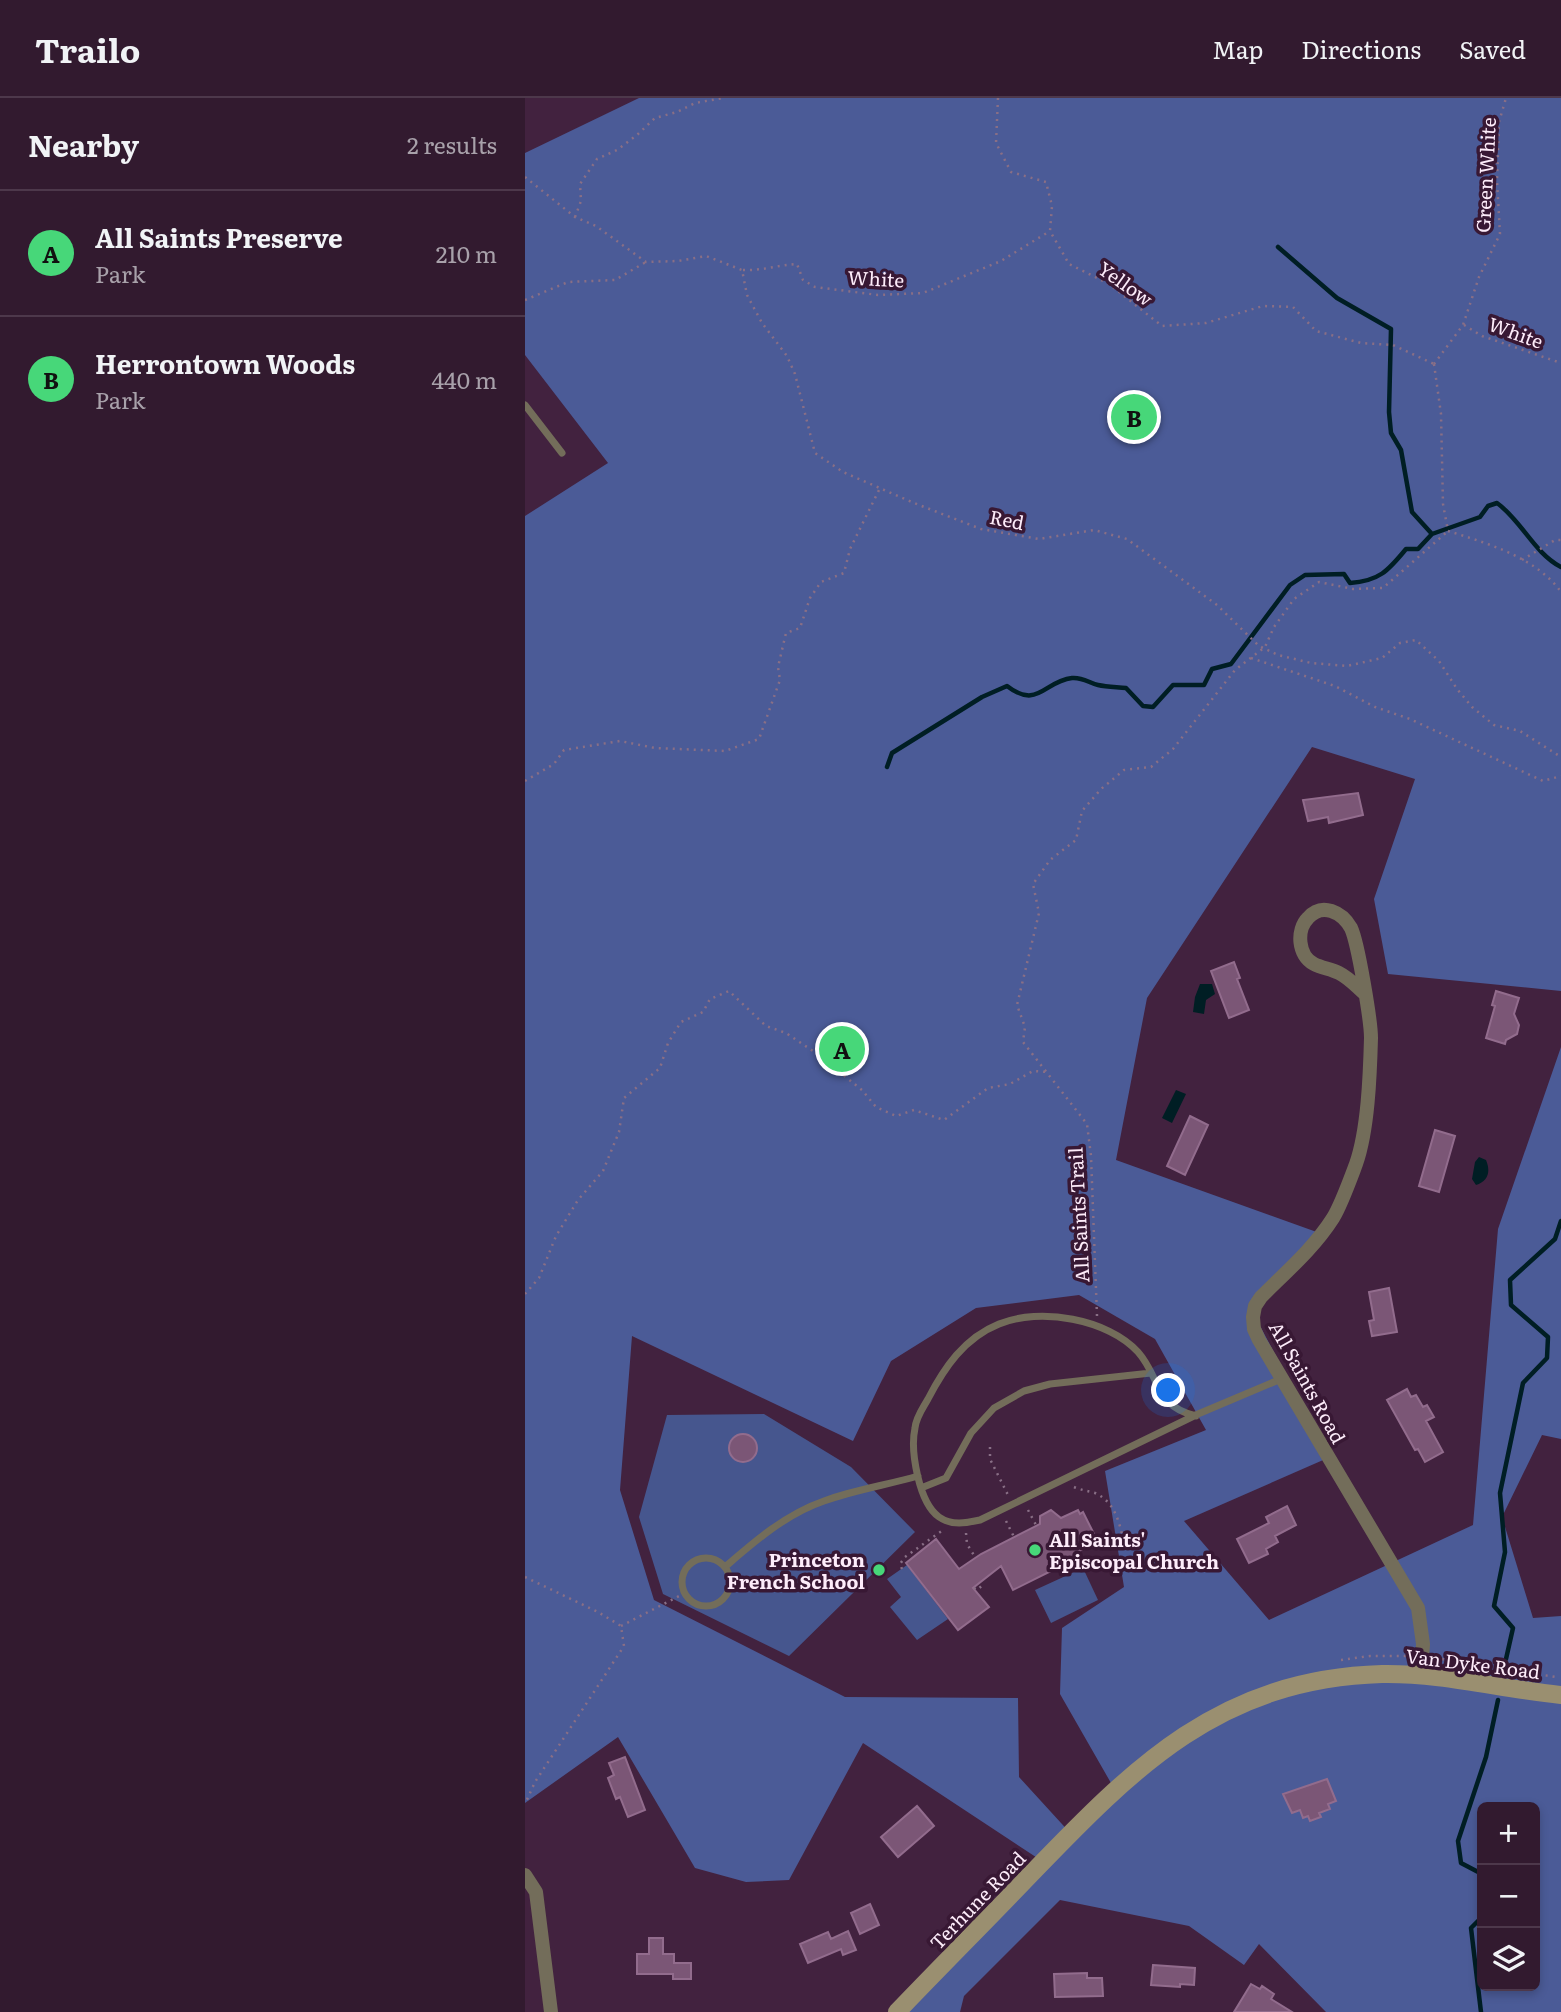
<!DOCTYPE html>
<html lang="en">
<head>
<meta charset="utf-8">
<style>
  body { margin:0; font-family:Literata,serif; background:#3d273b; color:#f1f3f6 }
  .controls { position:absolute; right:21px; bottom:21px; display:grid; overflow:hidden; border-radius:10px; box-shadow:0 4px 10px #0003 }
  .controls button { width:63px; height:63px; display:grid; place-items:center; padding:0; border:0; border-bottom:2px solid #4d384b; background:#321a2f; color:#f1f3f6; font:35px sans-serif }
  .you { position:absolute; left:644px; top:1293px; width:24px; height:24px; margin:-18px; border:5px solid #fff; border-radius:50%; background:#1a73e8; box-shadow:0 0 0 10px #1a73e833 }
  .badge { display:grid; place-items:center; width:46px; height:46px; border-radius:50%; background:#47d779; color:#111; font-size:23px; font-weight:700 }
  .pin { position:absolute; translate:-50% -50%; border:4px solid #fff; box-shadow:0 2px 7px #0006 }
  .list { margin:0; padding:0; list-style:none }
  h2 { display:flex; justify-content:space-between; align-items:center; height:91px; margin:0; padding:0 28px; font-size:30px }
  h2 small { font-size:23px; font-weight:400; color:#a8a1aa }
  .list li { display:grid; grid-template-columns:46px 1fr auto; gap:21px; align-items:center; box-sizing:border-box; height:126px; padding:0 28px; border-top:2px solid #4d384b }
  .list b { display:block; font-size:26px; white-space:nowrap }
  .list p { margin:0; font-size:23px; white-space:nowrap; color:#a8a1aa }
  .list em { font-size:23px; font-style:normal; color:#a8a1aa }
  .icon { flex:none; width:38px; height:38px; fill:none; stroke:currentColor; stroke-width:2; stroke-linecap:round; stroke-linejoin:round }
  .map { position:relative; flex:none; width:1036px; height:1914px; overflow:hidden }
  header { display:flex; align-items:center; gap:42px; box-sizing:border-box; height:98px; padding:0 35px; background:#321a2f; border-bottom:2px solid #4d384b }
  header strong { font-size:33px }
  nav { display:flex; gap:38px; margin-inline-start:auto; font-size:24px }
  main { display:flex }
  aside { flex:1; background:#321a2f }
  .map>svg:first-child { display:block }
  .green { fill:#46568e }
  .forest { fill:#4b5b97; fill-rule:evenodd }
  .water { fill:#001e24 }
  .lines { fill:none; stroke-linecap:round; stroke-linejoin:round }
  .stream { stroke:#001e24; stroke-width:4.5 }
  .building { fill:#7b5676; stroke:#926c8d; stroke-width:2 }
  .path { stroke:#896f86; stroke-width:2.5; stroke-dasharray:2 5; stroke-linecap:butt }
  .lane { stroke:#736d5a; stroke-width:7 }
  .street { stroke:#736d5a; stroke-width:14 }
  .secondary { stroke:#9a8f70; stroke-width:18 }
  .poi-dot { fill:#47d779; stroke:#381834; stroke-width:2.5 }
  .labels { text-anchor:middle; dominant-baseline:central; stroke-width:7; stroke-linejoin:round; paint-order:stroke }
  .street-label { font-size:19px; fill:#fdecfa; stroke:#381834 }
  .poi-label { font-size:19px; font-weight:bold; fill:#fdecfa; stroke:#381834; text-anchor:start }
</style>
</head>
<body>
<header>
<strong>Trailo</strong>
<nav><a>Map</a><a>Directions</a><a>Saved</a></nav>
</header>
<main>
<aside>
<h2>Nearby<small>2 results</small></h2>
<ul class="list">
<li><span class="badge">A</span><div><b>All Saints Preserve</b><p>Park</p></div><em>210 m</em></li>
<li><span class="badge">B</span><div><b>Herrontown Woods</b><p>Park</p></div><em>440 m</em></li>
</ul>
</aside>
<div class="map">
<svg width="1036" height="1914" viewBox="0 0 1036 1914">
  <rect width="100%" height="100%" fill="#42223f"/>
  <path class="green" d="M239,1316l87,53 64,65 -126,124 -126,-62 -24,-77 28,-102z
    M382,1467l41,54 -31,21 -27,-33 11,-10 -14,-18z
    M558,1470l15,32 -47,23 -16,-33z"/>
  <path class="forest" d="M114,0h922v893l-173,-17 -14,-75 41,-120 -103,-32 -165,251 -31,162 209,75 -73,76 78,146 -146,64 85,99 204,-95 25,-296 63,-182v392l-19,-4 -40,82 31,101 28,-2v396h-235l-67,-68 -15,21 -55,-39 -129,-26 -96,96 -4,16h-57l142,-149 -182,-120 -74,137 -43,2 -51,-14 -77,-131 -93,66v-1287l83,-53 -83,-108v-202zM554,1197l76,44 51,91 -101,41 19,116 -62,41 -2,66 55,96 -43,45 -53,-58 -1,-79 -173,-1 -191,-97 -34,-110 12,-154 221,105 38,-80 85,-53zM957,1709h53v179h-53z"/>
  <path class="water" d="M675,886h12l3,10 -9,6 -2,14 -11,-2 2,-15z
    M651,992l10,4 -14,29 -10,-5z
    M954,1059l7,3c5,12 2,21 -10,25l-4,-6 3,-17z"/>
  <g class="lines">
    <path class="stream" d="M753,149l59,51 54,31 -2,83 2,21 10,17 11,62 20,22
      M362,669l5,-14 90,-56 25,-11c31,24 37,-5 65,-8 11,-1 17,5 26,7 9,2 19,2 28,3l17,18 10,1 20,-22h31l8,-16 19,-5 59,-79 15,-10 39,-1 6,9c29,-2 38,-12 56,-34h12l14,-15 48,-17 8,-11 9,-3c24,17 37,50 64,64
      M981,1561l7,-31 -19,-22 11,-54 -5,-59 23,-110 24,-25 1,-21 -37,-32 -1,-25 45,-41 6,-18
      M957,1776l-21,-11 -3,-22 28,-84 12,-57
      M956,1914l-10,-84 11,-11"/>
  </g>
  <path class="building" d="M833,695l5,22 -34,8 -1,-6 -20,4 -5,-21z
    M709,864l6,16 -3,1 12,31 -20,8 -18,-47z
    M971,893l23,7 -5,16 5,11 -2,9 -11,6 -1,4 -19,-6 9,-32 -3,-1z
    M665,1018l18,9 -23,50 -18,-9z
    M910,1032l20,6 -16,56 -20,-6z
    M864,1190l8,44 -25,4 -3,-15 5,-1 -5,-28z
    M882,1291l4,8 5,-2 7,12 4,-2 7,12 -8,4 17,31 -18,10 -7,-13 -3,1 -28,-50z
    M204 1350a14 14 0 1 1 28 0a14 14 0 1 1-28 0Z
    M762,1408l9,19 -21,11 3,6 -12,7 2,5 -19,9 -12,-24 32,-16 -3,-6z
    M526,1412l10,8 17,-8 2,4 3,-2 13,26 -3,2 1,3 -15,8 1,12 -12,7 -7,-4 -48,24 -12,-24 -28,22 16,19 -31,23 -52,-67 30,-24 23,30 22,-15 59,-30v-8z
    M100,1659l20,53 -17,7 -8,-20 -4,2 -8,-21 6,-3 -5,-12z
    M802,1681l9,22 -8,3 2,5 -11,4 2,4 -11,4 -2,-5 -5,2 -3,-8 -8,3 -9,-19z
    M392,1708l17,20 -36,31 -17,-20z
    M345,1806l9,21 -19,9 -9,-21z
    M323,1833l8,19 -13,5 -2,-6 -33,14 -8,-19 28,-12 3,7z
    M124,1840h14v16h11v9h17v16h-18v-5h-36v-20h12z
    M628,1867l42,3 -1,17 -14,-1v3l-29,-2z
    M562,1875v5h15l1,18 -48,1 -1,-23z
    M726,1886l9,5 2,-3 12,8 -3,5 21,13h-58z"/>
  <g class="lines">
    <path class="path" d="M473,0l-2,45 15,29 35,10 6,24 -2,25 19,33 40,20 53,42 44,-3 57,-17 30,1 23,24 45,12 32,2 41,19
      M0,79l50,40 21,9 50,36 32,-1 28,-5 36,14 5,25 15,28 25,33 8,18 20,79 28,19 71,31 67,26 58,10 55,-9 33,9 90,66 42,41 19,9 33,8 36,3 35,-8 18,-15 16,-3 23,21 18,28 15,18 22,18 26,6 41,26
      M50,119l6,-16 -1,-17 17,-25 20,-9 20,-15 18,-17 22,-6 18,-9 28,-5
      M218,172c18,1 35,-5 54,-6l6,16 12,7 63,8 45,-2 78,-32 49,-30
      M0,202l43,-18 47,-2 31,-18
      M939,227l18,11 79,27
      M909,266l29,-39 16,-48 21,-43 -3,-53 2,-59 7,-24
      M909,266l7,50 2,90 5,27
      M923,433c38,12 88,26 113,61
      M997,462l33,-20h6
      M726,560l84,28 40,21 35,12 133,62 18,-5
      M0,683l29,-17 10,-14 56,-9 35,7 70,3 34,-12 21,-59 -2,-13 8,-34 14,-5 10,-30 11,-16 23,-9 6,-24 30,-61
      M0,1196l14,-16 17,-42 22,-36 25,-29 16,-39 5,-34 36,-30 8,-25 13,-21 22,-10 7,-13 19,-8 37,35 20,7 27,18 49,39 14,17 20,9 18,-6 30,10 44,-32 22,-4 23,-13 15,1
      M572,1218l-6,-160 -4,-32 -64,-82 2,-15 -8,-22 22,-92 -6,-29 17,-24 26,-20 6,-29 19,-22 23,-19 27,-3 22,-18 62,-79 30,-23 9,-20 20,-28 25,-17 34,7 30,-1 65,-57
      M465,1349v12l18,36
      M549,1389c7,3 14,4 21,6 18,8 23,25 27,41
      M503,1412l8,15
      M481,1423l8,16
      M441,1435l1,11 8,13
      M377,1471l-2,-5 5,-7 38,-27
      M0,1479l73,35 23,14 3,20 -89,136 -10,22
      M449,1490l3,2 7,-6
      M96,1528l64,-33
      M910,1560l121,19
      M816,1562l29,-4h37"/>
    <path class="lane" d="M0,307l37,48
      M671,1318c-42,-10 -35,-38 -58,-64 -30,-33 -98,-45 -139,-28 -35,14 -55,44 -71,75 -5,9 -12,18 -13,29 -5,23 4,75 24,89 13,9 27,6 41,3l218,-106 83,-35
      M396,1390l25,-10 25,-45 23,-25 30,-17 26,-7 101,-11
      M157 1484a24 24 0 1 1 48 0a24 24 0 1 1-48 0Z
      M200,1469c30,-26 61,-53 99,-66 30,-11 63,-16 94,-25"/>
    <path class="street" d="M839,895c-8,-7 -15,-15 -25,-20 -8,-4 -17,-5 -25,-9 -16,-8 -18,-34 -6,-46 14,-16 34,-6 43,10 7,15 20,93 20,110 -1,37 -3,92 -15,126 -6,16 -15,41 -23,54 -19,30 -47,54 -72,79l-6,9 -2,11 1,12 5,11 159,268 5,36 -2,31
      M0,1777l11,17 15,120"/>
    <path class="secondary" d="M372,1914c44,-46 89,-91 133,-137 105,-109 190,-196 352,-201 61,-1 119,15 179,21"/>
  </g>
  <g class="poi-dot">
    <circle cx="510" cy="1452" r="7"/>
    <circle cx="354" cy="1472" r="7"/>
  </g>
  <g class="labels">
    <g class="street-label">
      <text transform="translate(960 77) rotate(-87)">Green White</text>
      <text transform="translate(351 180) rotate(3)">White</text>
      <text transform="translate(601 185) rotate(35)">Yellow</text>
      <text transform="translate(991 234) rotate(20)">White</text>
      <text transform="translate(482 421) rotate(11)">Red</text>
      <text transform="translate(553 1117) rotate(-93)">All Saints Trail</text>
      <text transform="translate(783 1284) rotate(61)">All Saints Road</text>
      <text transform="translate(948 1565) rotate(7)">Van Dyke Road</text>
      <text transform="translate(452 1802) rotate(-46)">Terhune Road</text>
    </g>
    <g class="poi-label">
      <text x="524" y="1441">All Saints'<tspan x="524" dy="22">Episcopal Church</tspan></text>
      <text x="340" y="1461" text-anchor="end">Princeton<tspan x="340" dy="22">French School</tspan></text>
    </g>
  </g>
</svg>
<div class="controls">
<button>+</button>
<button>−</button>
<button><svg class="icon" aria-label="layers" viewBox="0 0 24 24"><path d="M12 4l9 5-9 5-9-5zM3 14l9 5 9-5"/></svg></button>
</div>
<div class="you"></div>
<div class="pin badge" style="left:317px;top:951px">A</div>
<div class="pin badge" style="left:609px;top:319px">B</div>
</div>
</main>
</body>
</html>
